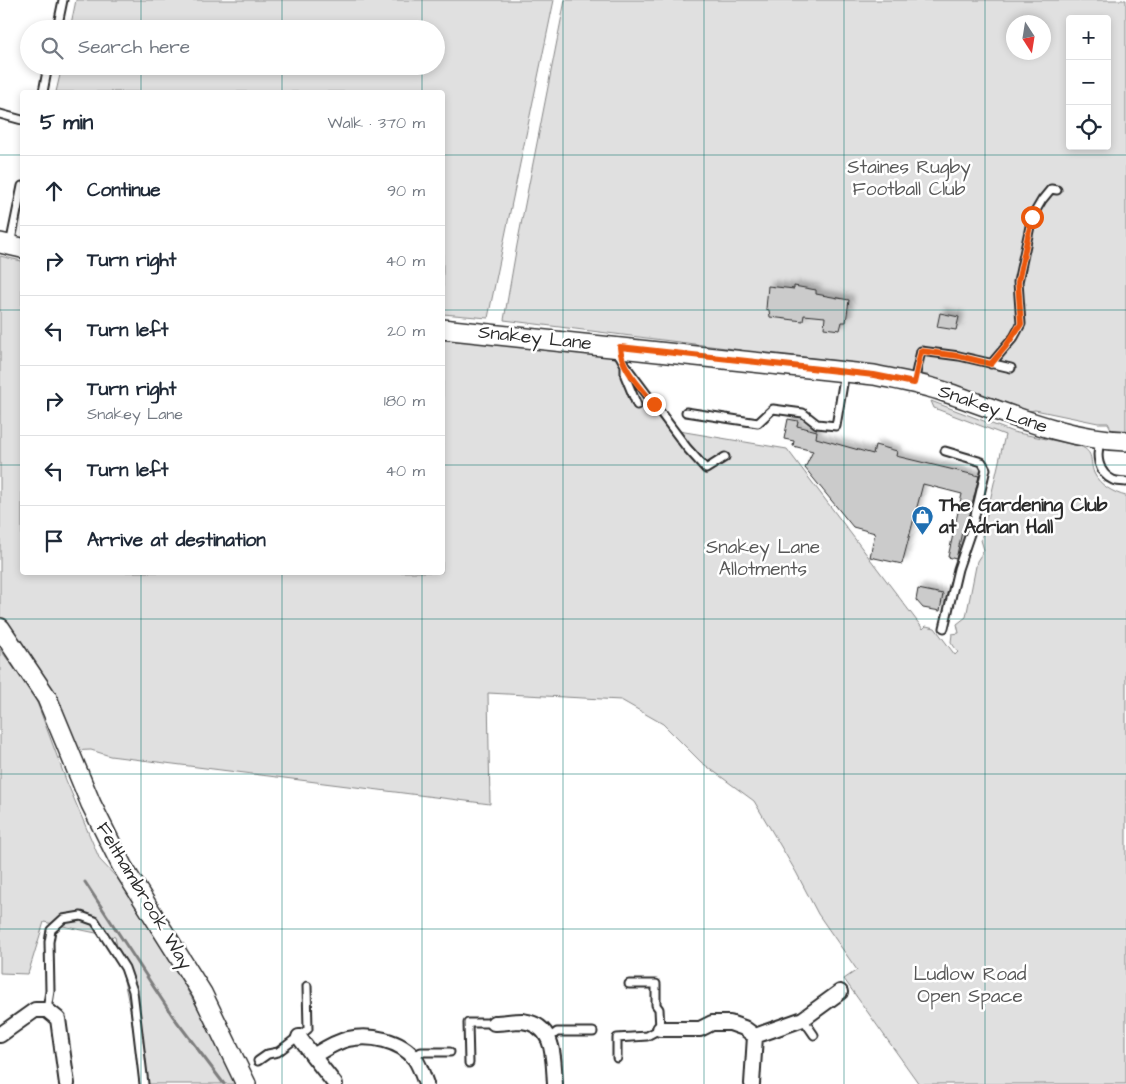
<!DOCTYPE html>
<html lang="en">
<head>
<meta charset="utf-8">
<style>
  body { margin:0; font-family:"Architects Daughter",sans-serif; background:#f2f2f3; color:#1f2937 }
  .controls { position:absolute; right:15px; top:15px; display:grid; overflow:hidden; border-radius:5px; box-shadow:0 2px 8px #0003 }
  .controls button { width:45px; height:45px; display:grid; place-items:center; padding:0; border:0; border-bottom:1px solid #e0e1e3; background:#fff; color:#1f2937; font:25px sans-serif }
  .compass { position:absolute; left:1006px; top:15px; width:45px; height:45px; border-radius:50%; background:#fff; box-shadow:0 2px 8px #0003; rotate:168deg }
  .stop { position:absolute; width:15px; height:15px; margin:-11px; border:4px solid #ea580c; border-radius:50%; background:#fff }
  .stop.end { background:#ea580c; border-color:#fff; box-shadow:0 1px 5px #0008 }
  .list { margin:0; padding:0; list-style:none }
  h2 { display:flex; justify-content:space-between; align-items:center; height:65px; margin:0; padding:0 20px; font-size:21px }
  h2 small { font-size:16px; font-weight:400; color:#747a83 }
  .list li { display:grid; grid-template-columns:32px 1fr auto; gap:15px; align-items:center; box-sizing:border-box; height:70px; padding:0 20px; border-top:1px solid #e0e1e3 }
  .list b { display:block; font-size:19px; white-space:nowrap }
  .list p { margin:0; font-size:16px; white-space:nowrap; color:#747a83 }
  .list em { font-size:16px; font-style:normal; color:#747a83 }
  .icon { flex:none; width:28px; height:28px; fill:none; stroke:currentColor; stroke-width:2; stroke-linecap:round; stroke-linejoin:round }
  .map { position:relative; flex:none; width:1126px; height:1084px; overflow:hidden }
  .search { position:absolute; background:#fff; box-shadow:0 2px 8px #0003; left:20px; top:20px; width:425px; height:55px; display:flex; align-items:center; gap:12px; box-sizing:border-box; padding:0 18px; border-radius:28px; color:#747a83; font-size:19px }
  .panel { position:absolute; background:#fff; box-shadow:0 2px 8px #0003; left:20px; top:90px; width:425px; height:485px; border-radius:5px }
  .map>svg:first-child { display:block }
  .green { fill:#e0e0e0; stroke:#868686; fill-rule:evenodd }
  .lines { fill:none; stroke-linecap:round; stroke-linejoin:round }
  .stream { stroke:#7e7e7e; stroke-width:3 }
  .building { fill:#cbcbcb; stroke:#2b2b2b; filter:url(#shadow) }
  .lane-casing { stroke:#2b2b2b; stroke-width:11 }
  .street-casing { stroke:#2b2b2b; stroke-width:18 }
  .secondary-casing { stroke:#2b2b2b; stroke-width:22 }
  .lane { stroke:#fff; stroke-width:7 }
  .street { stroke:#fff; stroke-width:14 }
  .secondary { stroke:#fff; stroke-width:19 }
  .route { stroke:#ea580c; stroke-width:6 }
  .grid { fill:none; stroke:#0f766e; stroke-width:1; stroke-opacity:0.55 }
  .labels { text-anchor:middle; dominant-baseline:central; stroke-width:5; stroke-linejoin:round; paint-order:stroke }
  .park-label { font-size:19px; fill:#585858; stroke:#fff }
  .street-label { font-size:19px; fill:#2b2b2b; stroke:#fff }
  .poi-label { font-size:19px; font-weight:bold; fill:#2b2b2b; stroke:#fff; text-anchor:start }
</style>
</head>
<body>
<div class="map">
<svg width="1126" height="1084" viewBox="0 0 1126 1084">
  <defs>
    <filter id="shadow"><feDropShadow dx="4.5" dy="-4.5" stdDeviation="2.5" flood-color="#0004"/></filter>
  </defs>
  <rect width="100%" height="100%" fill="#fff"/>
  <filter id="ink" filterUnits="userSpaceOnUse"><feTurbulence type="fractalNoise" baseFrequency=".02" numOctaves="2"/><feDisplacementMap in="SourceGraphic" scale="10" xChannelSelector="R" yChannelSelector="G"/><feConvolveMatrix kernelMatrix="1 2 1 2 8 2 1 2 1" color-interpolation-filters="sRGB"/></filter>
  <g filter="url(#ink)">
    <path class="green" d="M76,0h478l-66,318 -45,-4 -1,-222h-386l6,-26h374v-37h-366z
      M565,0h561v432l-14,-1 -4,-8h-10l-63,-13 -17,3 -12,-6 -7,-7 -14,-3 -49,-19 -6,1 -2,-4 -100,-15 -3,4 -83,-12v-2l-238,-30 13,-75zM1070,19h37v127h-37zM1014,22h30v30h-30z
      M0,256l22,5v311h420l1,-232 19,1 164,17 20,31 33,42 108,18 136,180 3,-3 9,2 20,27 3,-3 -7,-10 1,-8 7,-1 -2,-9 9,-7 11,-56 7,-11 -3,-10 24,-105 -71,-27 -3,-7 82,31 67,14c15,7 9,14 14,27 5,12 20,20 32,23v588h-207l-75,-105 13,-9 -39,-56 -22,-42 -42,-71 -53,-39 -38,-38 -42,-24 -133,-7 2,111 -380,-48 -19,-6 -23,1 -68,-123z
      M0,649l35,48 31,83 34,80 18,19 52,82 47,80 21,43h-95l-6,-41 -22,-106 -71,-15 -16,52 -28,-1z"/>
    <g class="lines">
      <path class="stream" d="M85,882l87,133 52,69"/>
    </g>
    <path class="building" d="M768,286l26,3v-3l22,4v4l33,6 -3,22h-4l-2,8 -16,-2 1,-11 -21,-2 -1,6 -33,-4 -1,-7 -3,-1z
      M940,313l19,4 -3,13 -19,-3z
      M788,419l10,2 -1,5 20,5 -1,7 57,16 2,-9 22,6 -1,5 83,20 -12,51 -2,6 -3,-1 -6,27 -8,-2 14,-63 -39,-10 -21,80 -32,-7 5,-24 -22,-6 -48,-59 8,-17 -20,-5 1,-5 -10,-2z
      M918,589l25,5 -3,17 -17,-3 -7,-8z"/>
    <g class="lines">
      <defs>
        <path id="lane" d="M57,29l6,-29
          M43,92l5,-26
          M0,114l22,6
          M10,245l12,-59
          M620,350v6l5,9 62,83 19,21 19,-12
          M991,364l23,-27 7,-13 -3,-42 14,-65 10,-17 9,-11 6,1
          M625,366v10l12,29
          M914,382l7,-31 38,5 52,12
          M686,412l72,11 15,-14 30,4 14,11 19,2 9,-54
          M1101,440c-6,15 -3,33 12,40 4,2 9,1 13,2
          M944,628l14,-59 14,-41 14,-59 -4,-7 -37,-11
          M47,1010l3,-19 -1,-49 2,-12 12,-11 18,-3 14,5 30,47 8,23 11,93
          M803,1019l11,16
          M549,1038l8,-6h36
          M413,1057l8,-5h29
          M617,1058v-20l30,-2 13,-7 -1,-20 -3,-4v-21h-27
          M258,1061l10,-7 10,-2 30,-23 -1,-43
          M469,1063l-1,-40h26"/>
        <path id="street" d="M494,1023c9,0 19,-2 28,-2 34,4 31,37 33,63
          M660,1029h40l12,-6h18l14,5 11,8
          M0,1035l35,-25h12l11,9 9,65
          M299,1037l14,19c10,-6 22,-14 35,-17 22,-5 53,1 67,20 5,7 8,17 11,25
          M313,1056l22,28
          M752,1084l3,-48 48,-17 37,-27"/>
        <path id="secondary" d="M0,243l22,5
          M442,329l432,46c24,5 48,9 71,17 60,20 117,47 181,49
          M0,628l47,70 44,106 31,62 80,127 44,91"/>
      </defs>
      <use href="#lane" class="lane-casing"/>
      <use href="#street" class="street-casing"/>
      <use href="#secondary" class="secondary-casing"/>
      <use href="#lane" class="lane"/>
      <use href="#street" class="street"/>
      <use href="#secondary" class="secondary"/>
    </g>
  </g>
  <g class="lines" filter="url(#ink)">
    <path class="route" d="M654,404c-13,-17 -33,-35 -34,-57l254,28 40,8 7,-32 38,5 32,8 15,-18 15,-22 -3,-42 14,-65"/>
  </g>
  <path class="grid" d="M141,0v29M282,0v29M422,0v29M563,0v1084M704,0v1084M844,0v1084M985,0v1084M141,66v26M282,66v26M422,66v26M0,155h22M442,155h684M0,310h22M442,310h684M0,465h22M442,465h684M141,572v512M282,572v512M422,572v512M0,619h1126M0,774h1126M0,929h1126"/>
  <defs>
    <symbol id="shop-pin" viewBox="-11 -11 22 30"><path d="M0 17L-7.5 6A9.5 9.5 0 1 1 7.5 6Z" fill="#1f6fb2" stroke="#fff"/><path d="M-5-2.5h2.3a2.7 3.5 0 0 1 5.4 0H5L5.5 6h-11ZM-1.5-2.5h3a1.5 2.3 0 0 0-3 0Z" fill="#fff"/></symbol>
  </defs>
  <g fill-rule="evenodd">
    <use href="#shop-pin" x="910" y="504" width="25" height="34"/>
  </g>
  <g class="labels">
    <g class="park-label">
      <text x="909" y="167">Staines Rugby<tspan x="909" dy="22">Football Club</tspan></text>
      <text x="763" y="547">Snakey Lane<tspan x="763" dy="22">Allotments</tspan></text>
      <text x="970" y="974">Ludlow Road<tspan x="970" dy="22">Open Space</tspan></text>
    </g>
    <g class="street-label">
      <text transform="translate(535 338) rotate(6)">Snakey Lane</text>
      <text transform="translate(993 409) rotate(19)">Snakey Lane</text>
      <text transform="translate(144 896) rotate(59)">Felthambrook Way</text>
    </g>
    <g class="poi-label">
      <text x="939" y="505">The Gardening Club<tspan x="939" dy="22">at Adrian Hall</tspan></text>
    </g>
  </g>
</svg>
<div class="controls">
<button>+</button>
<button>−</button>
<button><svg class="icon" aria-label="locate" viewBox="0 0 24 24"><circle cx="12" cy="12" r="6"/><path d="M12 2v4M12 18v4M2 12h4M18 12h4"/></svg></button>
</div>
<svg class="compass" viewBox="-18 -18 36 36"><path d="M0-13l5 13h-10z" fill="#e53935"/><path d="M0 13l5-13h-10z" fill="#747a83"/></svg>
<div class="stop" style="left:1032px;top:217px"></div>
<div class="stop end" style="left:654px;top:404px"></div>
<div class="search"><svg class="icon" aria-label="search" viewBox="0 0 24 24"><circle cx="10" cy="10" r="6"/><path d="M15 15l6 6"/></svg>Search here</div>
<section class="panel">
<h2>5 min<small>Walk · 370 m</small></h2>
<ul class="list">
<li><svg class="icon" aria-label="ahead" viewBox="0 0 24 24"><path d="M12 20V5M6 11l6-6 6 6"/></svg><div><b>Continue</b></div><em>90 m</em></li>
<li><svg class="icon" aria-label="right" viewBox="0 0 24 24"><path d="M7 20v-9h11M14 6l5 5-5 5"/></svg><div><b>Turn right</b></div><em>40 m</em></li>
<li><svg class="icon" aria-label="left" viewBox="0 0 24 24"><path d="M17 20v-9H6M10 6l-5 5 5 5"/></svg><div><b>Turn left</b></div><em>20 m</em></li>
<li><svg class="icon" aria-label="right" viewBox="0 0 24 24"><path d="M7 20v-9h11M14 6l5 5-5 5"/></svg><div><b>Turn right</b><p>Snakey Lane</p></div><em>180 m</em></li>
<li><svg class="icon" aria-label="left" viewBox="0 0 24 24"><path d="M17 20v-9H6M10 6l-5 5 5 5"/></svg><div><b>Turn left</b></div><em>40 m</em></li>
<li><svg class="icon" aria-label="arrive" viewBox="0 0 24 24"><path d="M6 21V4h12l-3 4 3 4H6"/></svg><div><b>Arrive at destination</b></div></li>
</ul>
</section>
</div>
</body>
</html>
